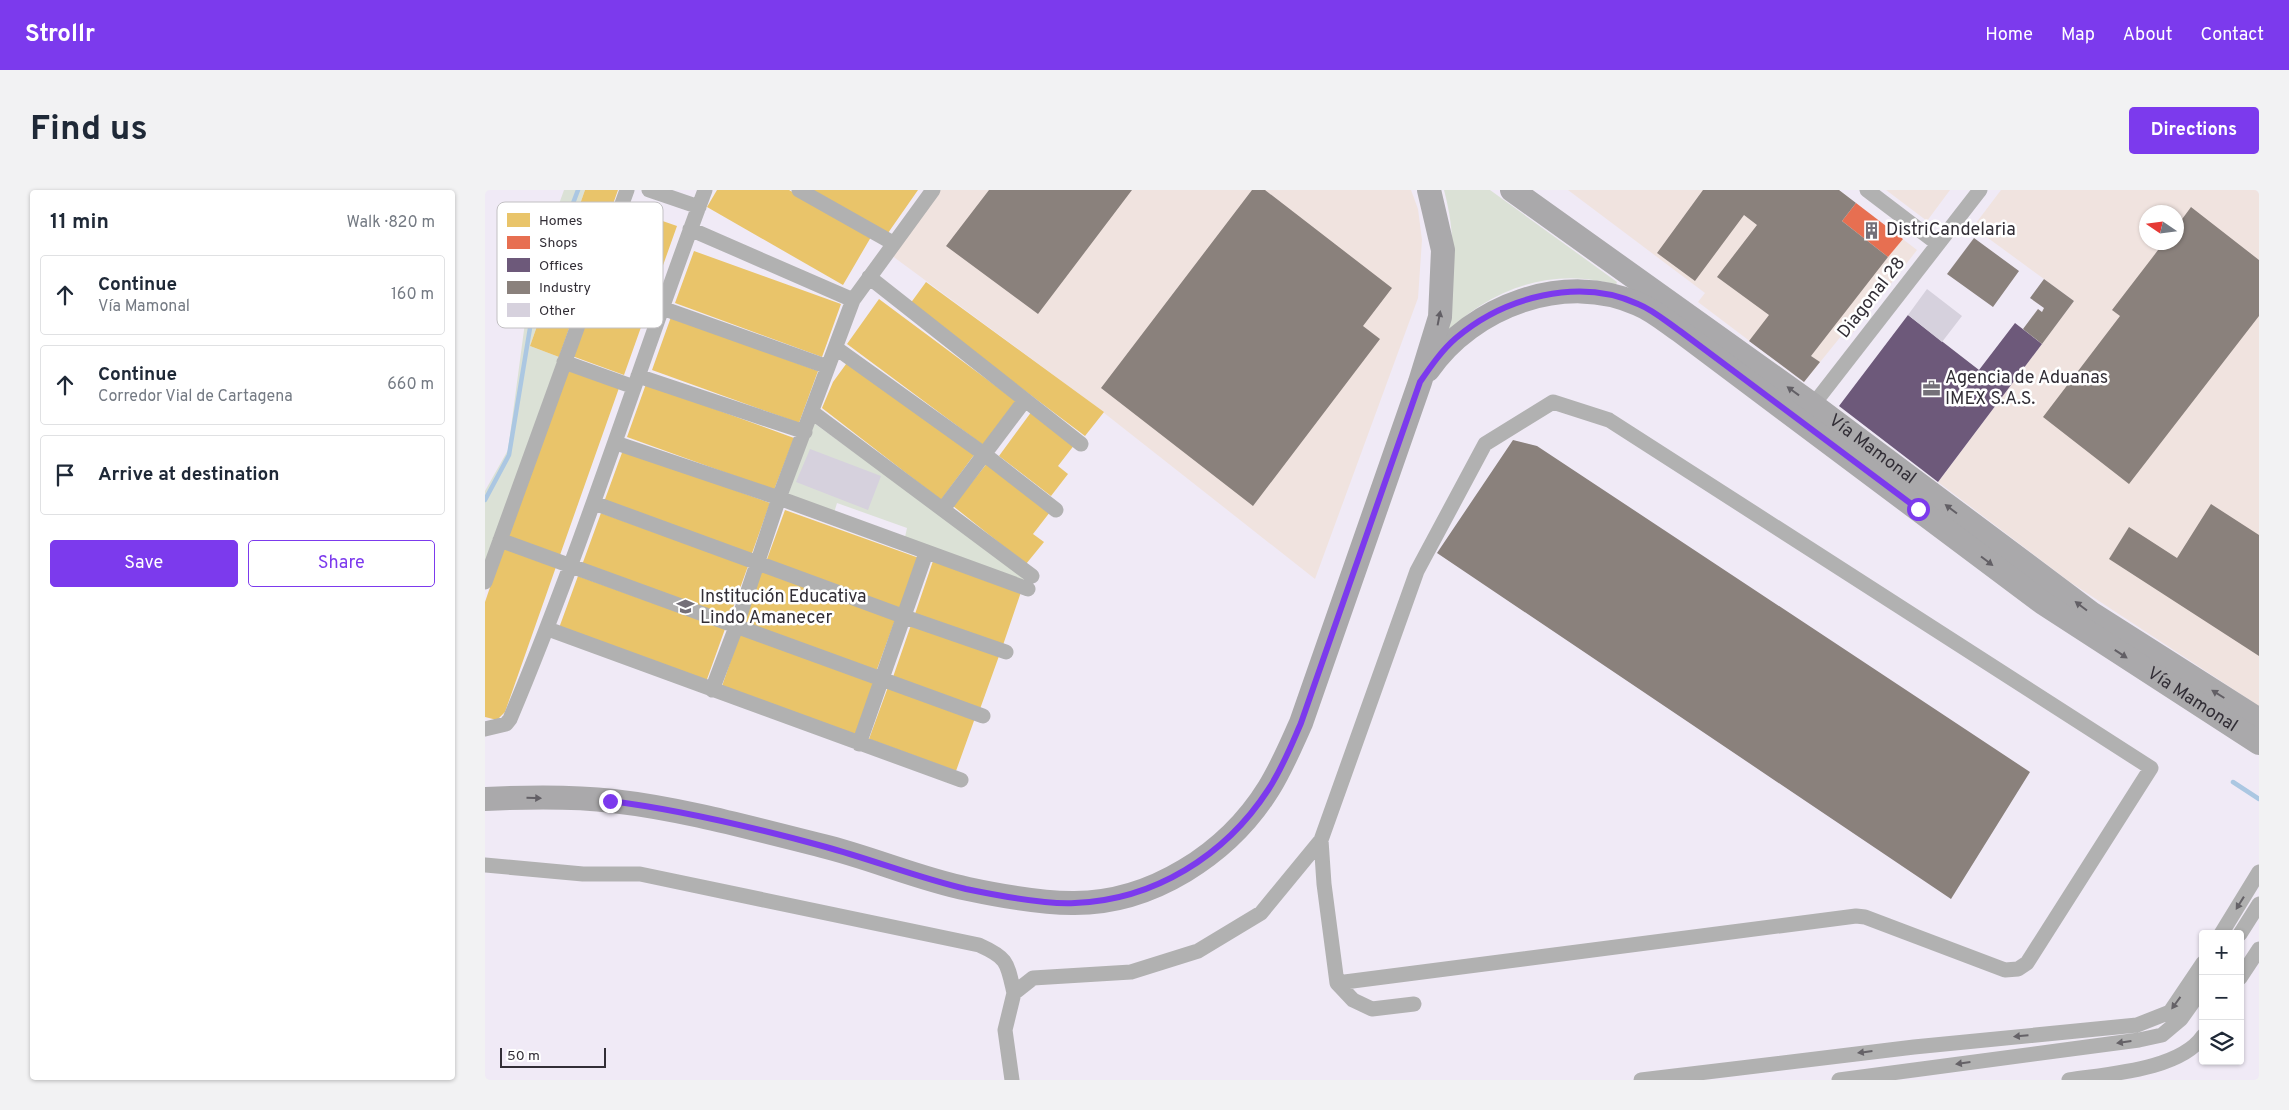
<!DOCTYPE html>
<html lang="en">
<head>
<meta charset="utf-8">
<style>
  body { margin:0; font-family:Overpass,sans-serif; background:#f2f2f3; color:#1f2937 }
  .controls { position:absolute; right:15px; bottom:15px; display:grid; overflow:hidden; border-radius:5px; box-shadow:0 1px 4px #0004 }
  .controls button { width:45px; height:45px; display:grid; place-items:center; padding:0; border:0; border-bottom:1px solid #e0e1e3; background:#fff; color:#1f2937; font:25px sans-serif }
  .compass { position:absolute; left:1654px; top:15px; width:45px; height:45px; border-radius:50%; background:#fff; box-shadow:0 1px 4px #0004; rotate:283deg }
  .scale { position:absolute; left:15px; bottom:12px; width:106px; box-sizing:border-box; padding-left:5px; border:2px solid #322e36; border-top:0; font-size:14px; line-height:18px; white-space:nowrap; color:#322e36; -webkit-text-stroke:4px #fff; paint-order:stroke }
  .stop { position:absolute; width:15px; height:15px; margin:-11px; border:4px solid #7c3aed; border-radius:50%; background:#fff }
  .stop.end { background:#7c3aed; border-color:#fff; box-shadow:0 1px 5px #0008 }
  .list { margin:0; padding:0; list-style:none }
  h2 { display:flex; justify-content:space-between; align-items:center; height:65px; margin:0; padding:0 20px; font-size:21px }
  h2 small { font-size:16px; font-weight:400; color:#747a83 }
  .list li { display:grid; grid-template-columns:32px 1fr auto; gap:15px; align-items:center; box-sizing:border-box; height:80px; margin:0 10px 10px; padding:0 10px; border:1px solid #e0e1e3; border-radius:5px }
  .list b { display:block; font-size:19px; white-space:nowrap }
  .list p { margin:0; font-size:16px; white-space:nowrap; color:#747a83 }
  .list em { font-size:16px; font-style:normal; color:#747a83 }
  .actions { display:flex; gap:10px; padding:15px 20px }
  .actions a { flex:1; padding:11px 0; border:1px solid #7c3aed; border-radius:5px; text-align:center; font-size:18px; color:#7c3aed }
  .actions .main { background:#7c3aed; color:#fff }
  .icon { flex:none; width:28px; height:28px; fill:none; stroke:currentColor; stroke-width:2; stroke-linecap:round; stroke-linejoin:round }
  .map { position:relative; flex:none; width:1774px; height:890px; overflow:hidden; border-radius:5px }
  header { display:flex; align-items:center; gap:30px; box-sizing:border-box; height:70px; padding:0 25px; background:#7c3aed; color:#fff }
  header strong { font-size:24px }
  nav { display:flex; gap:28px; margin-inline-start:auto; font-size:18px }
  .intro { display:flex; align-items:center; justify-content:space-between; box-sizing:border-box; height:120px; padding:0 30px }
  h1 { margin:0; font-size:35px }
  .button { padding:12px 22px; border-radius:5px; background:#7c3aed; color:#fff; font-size:18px; font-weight:700 }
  main { display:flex; gap:30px; padding:0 30px }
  aside { flex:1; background:#fff; border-radius:5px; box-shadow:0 1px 4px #0004 }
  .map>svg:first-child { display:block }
  .industrial { fill:#f0e3df; fill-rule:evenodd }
  .green { fill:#dbe1d6 }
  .homes { fill:#e9c46a }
  .shops { fill:#e76f51 }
  .offices { fill:#6d597a }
  .industry { fill:#8a817c }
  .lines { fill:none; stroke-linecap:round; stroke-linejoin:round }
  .stream { stroke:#abc7e2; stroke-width:4.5 }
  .building { fill:#d6d1dd }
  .street { stroke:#b1b1b1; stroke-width:15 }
  .primary { stroke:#aaa9ab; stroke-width:24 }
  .oneway { fill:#625f65 }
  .oneway2 { fill:#656267 }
  .route { stroke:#7c3aed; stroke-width:6 }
  .labels { text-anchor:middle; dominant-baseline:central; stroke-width:5; stroke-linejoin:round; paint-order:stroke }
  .poi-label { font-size:18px; fill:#322e36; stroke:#fff; text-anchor:start }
  .street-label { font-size:18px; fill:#322e36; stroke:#fff }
  .key { fill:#fff; stroke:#c2c0c3; stroke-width:1 }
  .key-label { font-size:14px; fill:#322e36 }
</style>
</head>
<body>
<header>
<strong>Strollr</strong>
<nav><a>Home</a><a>Map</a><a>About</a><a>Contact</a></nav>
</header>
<div class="intro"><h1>Find us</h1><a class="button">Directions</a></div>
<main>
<aside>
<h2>11 min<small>Walk · 820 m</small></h2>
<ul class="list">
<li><svg class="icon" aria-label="ahead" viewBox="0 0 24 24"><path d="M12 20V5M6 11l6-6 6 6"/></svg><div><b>Continue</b><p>Vía Mamonal</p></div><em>160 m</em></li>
<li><svg class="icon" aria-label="ahead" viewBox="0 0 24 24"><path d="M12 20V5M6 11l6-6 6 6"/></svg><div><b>Continue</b><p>Corredor Vial de Cartagena</p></div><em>660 m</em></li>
<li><svg class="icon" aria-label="arrive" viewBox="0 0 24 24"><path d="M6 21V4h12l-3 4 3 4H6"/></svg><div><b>Arrive at destination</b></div></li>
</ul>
<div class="actions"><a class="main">Save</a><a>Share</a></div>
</aside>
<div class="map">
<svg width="1774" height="890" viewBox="0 0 1774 890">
  <rect width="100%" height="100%" fill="#f0eaf6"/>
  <path class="industrial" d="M455,0h471l7,19 4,31 -4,58 -103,281 -221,-174 -203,-150z
    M1083,0h271l78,60 -69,89 -6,-4 -38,47 -106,-80 7,-9z
    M1401,0h64l-23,31z
    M1516,0h258v516l-189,-124 -132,-100 136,-181 -101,-74zM1662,22h30v30h-30z"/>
  <path class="green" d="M79,0h21l-55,156 29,11 -74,206v-72l23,-41 22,-165z
    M959,0h46l127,92 -1,3c-63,-19 -129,4 -173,52 8,-55 16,-91 1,-147z
    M329,233l217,157 -2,5 -124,-48 2,-9 -70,-25 -3,10 -46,-18z"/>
  <path class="homes" d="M100,0h33l-59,167 -29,-11z
    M232,0h72l82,47 -28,48 -136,-78z
    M328,0h105l-30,43z
    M140,18l52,18 -53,149 -52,-19z
    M209,61l147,53 -19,53 -147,-54z
    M441,92l178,130 -19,24 -175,-132z
    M394,109l137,102 -33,44 -136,-101z
    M186,127l147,54 -19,52 -147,-53z
    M364,170l125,95 -33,45 -119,-92 11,-26z
    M82,180l52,18 -59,167 -52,-18z
    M161,194l148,54 -20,52 -147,-53z
    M547,221l43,33 -17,22 10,8 -17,22 -52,-40z
    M138,260l147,53 -19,53 -147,-54z
    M503,272l62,50 -17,22 11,8 -18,22 -73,-58z
    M300,320l134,48 -19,53 -134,-49z
    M116,323l147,53 -19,53 -147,-54z
    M19,356l53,18 -52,148 -8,8 -12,-3v-115z
    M448,371l88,31 -18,53 -88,-31z
    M276,381l134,49 -19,52 -133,-49z
    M93,386l147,53 -19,53 -147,-54z
    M426,435l88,31 -19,53 -87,-32z
    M255,444l134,48 -19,53 -133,-49z
    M403,497l87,31 -19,53 -87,-32z"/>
  <path class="shops" d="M1371,13l47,36 -15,18 -46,-36z"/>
  <path class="offices" d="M1423,125l71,55 36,-47 27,21 -104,138 -99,-76z"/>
  <path class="industry" d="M504,0h143l-94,124 -92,-68z
    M767,0h13l127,98 -29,38 17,13 -127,167 -152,-118z
    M1218,0h136l17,13 -14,18 46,36 -77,99 9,6 -16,20 -55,-41 20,-26 -52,-38 40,-52 -13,-10 -49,66 -38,-28z
    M1706,17l68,53v56l-130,168 -86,-67 77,-101 -8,-6 40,-52 12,-16h13v-16z
    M1489,48l45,33 -26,36 -46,-33z
    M1559,89l30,22 -32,43 -19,-15 15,-20 4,3 2,-4 -14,-10z
    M1028,250l24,6 493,326 -79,127 -514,-346z
    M1726,314l48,31v121l-150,-97 20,-32 48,31z"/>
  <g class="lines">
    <path class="stream" d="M0,310l24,-45 24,-145 45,-120
      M1748,592l26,17"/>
  </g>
  <path class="building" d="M1442,99l35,27 -20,26 -34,-27z
    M325,259l71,27 -13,34 -72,-28z"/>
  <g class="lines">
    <path class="street" d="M164,0l50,17
      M314,0l94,53
      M1382,0l71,54
      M205,39l163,71
      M384,87l212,167
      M177,118l166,59
      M351,158l148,106 72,56
      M79,172l70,25
      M153,186l167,56
      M1328,215l167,-215
      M327,222l220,164
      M131,253l163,55 249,91
      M109,313l311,114 101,35
      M458,319l82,-109
      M15,350l483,176
      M0,392l142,-392
      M63,439l413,151
      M227,500l24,-63 43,-129 74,-198 80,-110
      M0,539l21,-5 4,-5c73,-173 129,-353 195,-529
      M374,554l67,-191
      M0,675l98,9h57l339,71c29,13 28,17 35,48
      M1736,744l38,-62
      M1755,744l19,-30
      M1755,788l19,-29
      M852,793l519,-67 9,1 140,53 13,-1 9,-6 124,-195 -542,-348 -56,-18 -68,42 -68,127 -96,269 3,44 13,99 16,17 19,9 42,-5
      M527,890l-7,-50 9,-37 19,-15 98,-6 67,-21 63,-38 60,-73
      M1156,890l273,-33 223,-22 33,-13 33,-49
      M1354,890l300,-40 23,-5 19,-16 22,-31
      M1584,890c38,-6 111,-10 134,-44"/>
    <g class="primary">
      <path id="s1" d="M1027,0l301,215 278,208 168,107"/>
      <path id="s2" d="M943,180c44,-64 137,-99 210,-66 15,6 29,18 42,27l363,272 216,140"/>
      <path d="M0,609c42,-2 86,-3 128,2 71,8 141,28 210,45 49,12 96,33 145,43 33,7 70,14 104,14 79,1 156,-49 197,-115 13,-21 22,-43 32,-65l119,-341 20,-65 3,-67 -14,-60"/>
    </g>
  </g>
  <defs><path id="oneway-solid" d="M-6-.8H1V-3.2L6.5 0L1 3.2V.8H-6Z" transform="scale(1.25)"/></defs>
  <g class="oneway">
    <use href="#oneway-solid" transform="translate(954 128) rotate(-79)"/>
    <use href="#oneway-solid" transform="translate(1308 201) rotate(-144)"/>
    <use href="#oneway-solid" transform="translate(1466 319) rotate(-143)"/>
    <use href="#oneway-solid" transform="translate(1502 371) rotate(37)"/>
    <use href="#oneway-solid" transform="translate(1596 416) rotate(-143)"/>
    <use href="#oneway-solid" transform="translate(1636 464) rotate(33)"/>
    <use href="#oneway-solid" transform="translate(1733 504) rotate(-148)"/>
    <use href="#oneway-solid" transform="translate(49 608) rotate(2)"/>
  </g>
  <g class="oneway2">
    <use href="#oneway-solid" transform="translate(1755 713) rotate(122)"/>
    <use href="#oneway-solid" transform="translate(1691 813) rotate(126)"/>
    <use href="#oneway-solid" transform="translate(1536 846) rotate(175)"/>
    <use href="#oneway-solid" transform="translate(1639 852) rotate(172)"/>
    <use href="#oneway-solid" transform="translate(1380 862) rotate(173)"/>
    <use href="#oneway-solid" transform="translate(1478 873) rotate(172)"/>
  </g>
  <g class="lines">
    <path class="route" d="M125,611c73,9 146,27 216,46 47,13 93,31 140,42 29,6 80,16 109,14 79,-3 150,-47 193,-113 14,-21 23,-44 33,-67l119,-341c11,-16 22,-32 36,-44 48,-41 123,-61 182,-34 15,6 29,18 42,27l238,178"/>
  </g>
  <defs>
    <symbol id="building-bare" viewBox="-9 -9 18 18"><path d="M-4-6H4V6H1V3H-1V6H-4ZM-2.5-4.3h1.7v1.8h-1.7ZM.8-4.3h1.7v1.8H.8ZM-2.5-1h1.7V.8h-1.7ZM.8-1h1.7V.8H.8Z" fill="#747079" stroke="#fff" stroke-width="2.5" paint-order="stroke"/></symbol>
    <symbol id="office-bare" viewBox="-9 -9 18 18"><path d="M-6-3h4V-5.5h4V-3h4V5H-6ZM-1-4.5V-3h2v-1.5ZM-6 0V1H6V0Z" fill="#747079" stroke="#fff" stroke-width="2.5" paint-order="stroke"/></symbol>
    <symbol id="school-bare" viewBox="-9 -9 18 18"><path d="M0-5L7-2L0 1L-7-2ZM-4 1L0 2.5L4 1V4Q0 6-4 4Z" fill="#747079" stroke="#fff" stroke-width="2.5" paint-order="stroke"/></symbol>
  </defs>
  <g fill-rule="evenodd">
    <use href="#building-bare" x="1374" y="28" width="25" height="25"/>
    <use href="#office-bare" x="1434" y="186" width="25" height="25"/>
    <use href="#school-bare" x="188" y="404" width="25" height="25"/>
  </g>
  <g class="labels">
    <g class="poi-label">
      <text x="1401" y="40">DistriCandelaria</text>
      <text x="1460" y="188">Agencia de Aduanas<tspan x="1460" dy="21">IMEX S.A.S.</tspan></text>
      <text x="215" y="407">Institución Educativa<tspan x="215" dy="21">Lindo Amanecer</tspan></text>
    </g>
    <g class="street-label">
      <text transform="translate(1387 108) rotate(-52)">Diagonal 28</text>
      <text stroke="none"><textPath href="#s1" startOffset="444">Vía Mamonal</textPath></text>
      <text stroke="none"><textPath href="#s2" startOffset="919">Vía Mamonal</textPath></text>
    </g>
  </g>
  <rect x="12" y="12" width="166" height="126" rx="8" class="key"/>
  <rect x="22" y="23" width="23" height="14" fill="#e9c46a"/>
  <rect x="22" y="46" width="23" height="13" fill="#e76f51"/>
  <rect x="22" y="68" width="23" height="14" fill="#6d597a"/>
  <rect x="22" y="91" width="23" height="13" fill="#8a817c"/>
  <rect x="22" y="113" width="23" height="14" fill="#d6d1dd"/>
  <g class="key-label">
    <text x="54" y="35">Homes</text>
    <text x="54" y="57">Shops</text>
    <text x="54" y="80">Offices</text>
    <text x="54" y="102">Industry</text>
    <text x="54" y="125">Other</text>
  </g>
</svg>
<div class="controls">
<button>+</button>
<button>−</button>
<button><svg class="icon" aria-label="layers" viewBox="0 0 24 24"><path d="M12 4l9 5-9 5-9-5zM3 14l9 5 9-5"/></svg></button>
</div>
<svg class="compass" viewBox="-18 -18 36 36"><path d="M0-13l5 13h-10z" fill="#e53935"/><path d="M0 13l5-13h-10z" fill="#747a83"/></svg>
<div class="scale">50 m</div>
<div class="stop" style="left:1433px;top:319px"></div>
<div class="stop end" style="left:125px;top:611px"></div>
</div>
</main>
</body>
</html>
